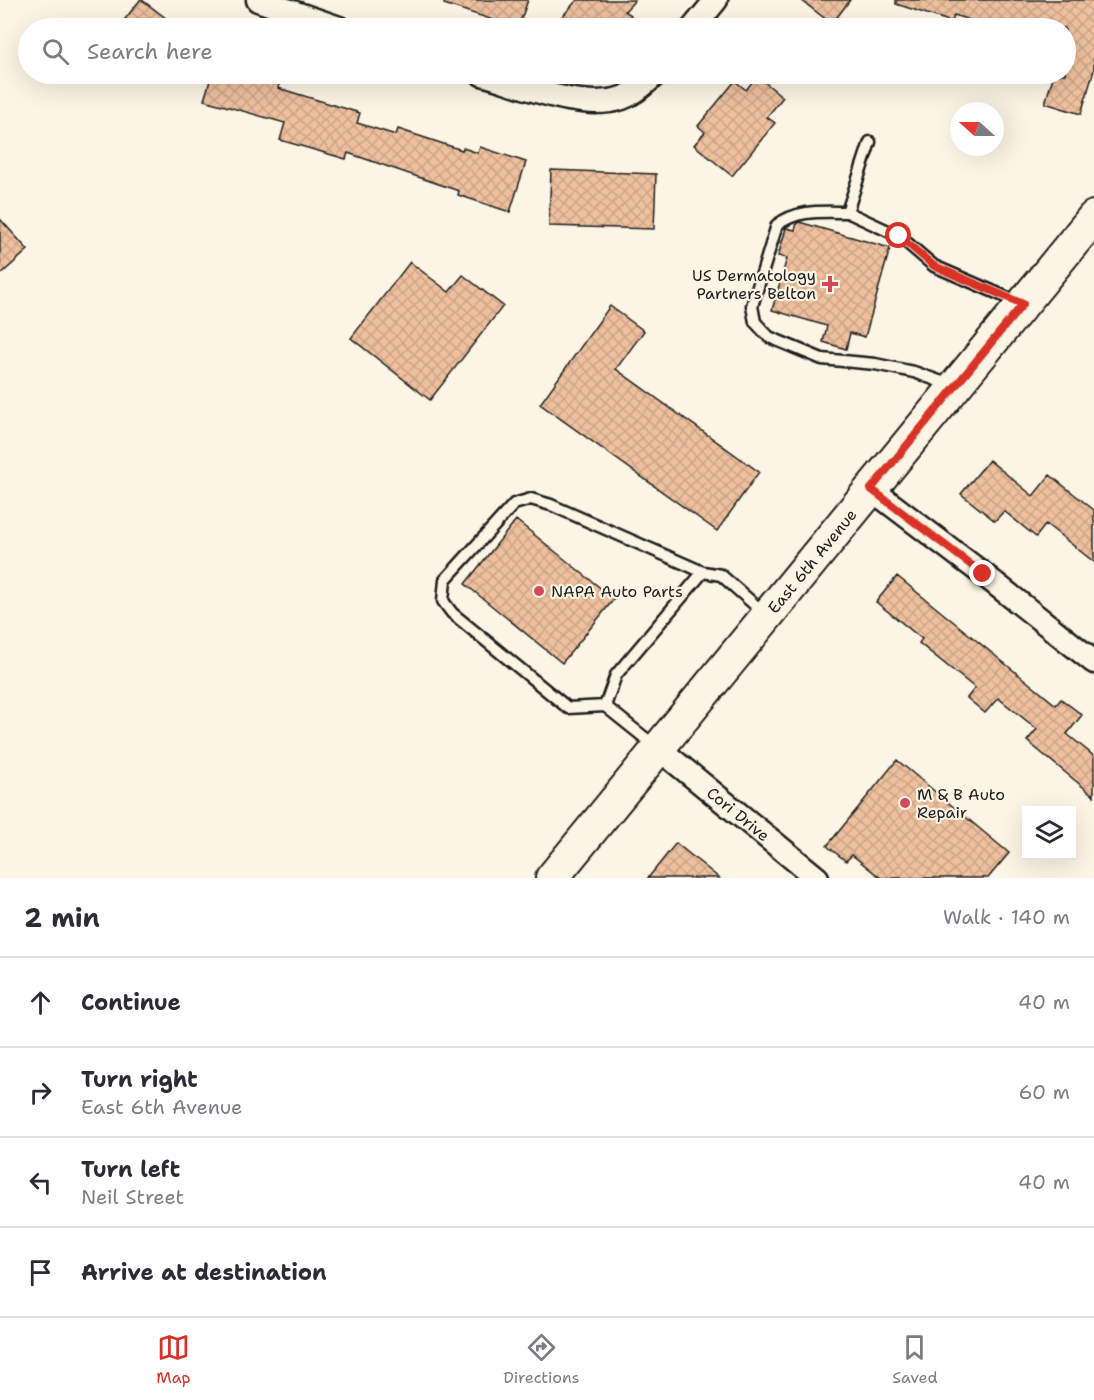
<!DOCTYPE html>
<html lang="en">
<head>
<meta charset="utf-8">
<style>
  body { margin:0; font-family:"Shantell Sans",sans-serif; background:#f2f2f3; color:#2b2b33 }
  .controls { position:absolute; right:18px; bottom:18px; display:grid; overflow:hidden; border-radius:0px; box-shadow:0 6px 24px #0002 }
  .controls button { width:54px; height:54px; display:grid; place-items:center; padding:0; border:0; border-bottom:2px solid #e1e1e2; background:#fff; color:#2b2b33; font:30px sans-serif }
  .compass { position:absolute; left:950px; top:102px; width:54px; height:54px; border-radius:50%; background:#fff; box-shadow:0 6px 24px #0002; rotate:291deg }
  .stop { position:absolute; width:18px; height:18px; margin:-14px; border:4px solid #d93025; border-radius:50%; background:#fff }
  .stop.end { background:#d93025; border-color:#fff; box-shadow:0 2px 6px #0008 }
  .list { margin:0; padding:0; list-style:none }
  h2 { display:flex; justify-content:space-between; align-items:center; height:78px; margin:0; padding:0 24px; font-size:26px }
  h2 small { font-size:20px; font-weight:400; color:#7c7c81 }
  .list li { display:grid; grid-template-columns:39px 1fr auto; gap:18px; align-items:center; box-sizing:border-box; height:90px; padding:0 24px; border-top:2px solid #e1e1e2 }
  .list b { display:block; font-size:22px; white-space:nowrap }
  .list p { margin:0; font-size:20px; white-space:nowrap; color:#7c7c81 }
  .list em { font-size:20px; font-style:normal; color:#7c7c81 }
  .icon { flex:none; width:33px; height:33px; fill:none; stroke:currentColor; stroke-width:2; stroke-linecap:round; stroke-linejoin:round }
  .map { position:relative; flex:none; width:1094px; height:878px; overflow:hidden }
  .search { position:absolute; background:#fff; box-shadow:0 6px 24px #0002; left:18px; right:18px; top:18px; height:66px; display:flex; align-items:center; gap:15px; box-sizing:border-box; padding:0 21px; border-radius:33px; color:#7c7c81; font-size:22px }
  .sheet { height:438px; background:#fff }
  nav { display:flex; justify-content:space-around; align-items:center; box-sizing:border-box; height:84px; border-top:2px solid #e1e1e2; background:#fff; font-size:16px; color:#7c7c81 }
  nav a { display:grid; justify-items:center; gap:3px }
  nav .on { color:#d93025 }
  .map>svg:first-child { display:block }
  .building { fill:url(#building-cross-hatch); stroke:#1c1c1c; stroke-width:1.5 }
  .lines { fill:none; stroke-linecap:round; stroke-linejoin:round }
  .service-casing { stroke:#1c1c1c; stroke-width:15 }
  .minor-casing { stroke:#1c1c1c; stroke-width:27 }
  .secondary-casing { stroke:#1c1c1c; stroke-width:36 }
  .service { stroke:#fcf5e5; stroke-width:10 }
  .minor { stroke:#fcf5e5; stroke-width:22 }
  .secondary { stroke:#fcf5e5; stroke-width:32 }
  .route { stroke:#d93025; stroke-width:8 }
  .poi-dot { fill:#d1495b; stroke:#fcf5e5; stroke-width:2 }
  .labels { text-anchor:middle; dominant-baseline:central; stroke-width:4.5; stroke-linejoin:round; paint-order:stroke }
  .poi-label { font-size:16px; fill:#1c1c1c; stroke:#fcf5e5; text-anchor:start }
  .street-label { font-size:16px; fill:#1c1c1c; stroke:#fcf5e5 }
</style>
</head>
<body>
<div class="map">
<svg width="1094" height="878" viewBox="0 0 1094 878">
  <defs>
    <pattern id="building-cross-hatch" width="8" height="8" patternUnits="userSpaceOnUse" patternTransform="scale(1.5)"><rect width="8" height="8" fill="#eec09e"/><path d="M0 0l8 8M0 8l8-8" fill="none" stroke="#cca488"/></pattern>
  </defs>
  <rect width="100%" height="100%" fill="#fcf5e5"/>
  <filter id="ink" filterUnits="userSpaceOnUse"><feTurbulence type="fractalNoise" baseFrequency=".0167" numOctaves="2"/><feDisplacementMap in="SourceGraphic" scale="12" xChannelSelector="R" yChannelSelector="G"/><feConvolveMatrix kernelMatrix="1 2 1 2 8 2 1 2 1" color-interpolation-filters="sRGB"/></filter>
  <g filter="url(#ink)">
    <path class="building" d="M140,0h2l37,28h-61z
      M444,0h84l-10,28 -74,-24z
      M577,0h58l-10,11 6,4 -12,13h-67z
      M801,0h49l-18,24z
      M896,0h198v70l-13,44 -36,-11 9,-29h11v-46h-71l-40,-13 -2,7 -56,-18z
      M212,74h47l22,6 -3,8 82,25 -3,10 39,12 2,-6 64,21 1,-2 15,5 2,-6 46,15 -16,50 -52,-17 1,-4 -111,-38 -2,6 -66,-19 5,-17 -81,-23z
      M757,76l26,21 -16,20 8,6 -43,53 -38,-31 11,-13 -7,-6 37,-45 11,9z
      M551,170l105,4 -2,55 -105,-3z
      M0,219l28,31 -28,25z
      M799,222l91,26 -25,89 -15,-4 -4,16 -23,-7 4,-16 -55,-16 15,-52 -9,-2 8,-28 9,2 2,-7z
      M410,262l39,30 14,-17 40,31 -73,94 -79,-62z
      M610,306l34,25 -28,38 143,103 -42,59 -177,-127z
      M989,460l44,36 17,-21 44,35v52l-48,-38 -10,13 -32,-26 -9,10 -34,-27z
      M516,520l98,79 -52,64 -97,-79z
      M897,576l159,129 5,-6 21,16 -15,19 27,22v40l-67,-55 10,-12 -39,-31 -13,15 -18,-15 8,-10 -56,-45 3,-4 -46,-37z
      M897,760l112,93 -21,25h-107l-29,-23 -6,6 -19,-15z
      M676,843l43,35h-71z"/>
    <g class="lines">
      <defs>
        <path id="service" d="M870,142l-23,70 52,24 35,30 86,37
          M847,212c-25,0 -49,-3 -70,13l-25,81 3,16 14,15 53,22 53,5 39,8 39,14
          M605,706l11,-31 87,-103
          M655,746l-50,-40 -37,2 -116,-95 -9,-12 2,-21 69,-76 17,-5 20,6 152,67 18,3 43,38"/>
        <g id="minor">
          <path d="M258,0l81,28"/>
          <path d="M693,28l23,-28"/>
          <path d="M482,74c40,11 100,38 140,24 14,-5 23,-15 34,-24"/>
          <path d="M871,489l112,85 111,88"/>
          <path id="s1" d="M658,748l159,130"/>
        </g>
        <g id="secondary">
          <path id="s2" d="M552,878l542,-661"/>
        </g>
      </defs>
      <use href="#service" class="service-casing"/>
      <use href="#minor" class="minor-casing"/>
      <use href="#secondary" class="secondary-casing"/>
      <use href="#service" class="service"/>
      <use href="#minor" class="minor"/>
      <use href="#secondary" class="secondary"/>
    </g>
  </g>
  <g class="lines" filter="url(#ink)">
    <path class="route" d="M899,236l35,30 89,38 -152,185 112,85"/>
  </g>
  <g class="poi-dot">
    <path d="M827 275h6v6h6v6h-6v6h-6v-6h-6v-6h6z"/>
    <circle cx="539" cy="591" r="6"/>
    <circle cx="905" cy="803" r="6"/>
  </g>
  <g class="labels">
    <g class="poi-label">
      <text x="816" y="275" text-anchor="end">US Dermatology<tspan x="816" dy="18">Partners Belton</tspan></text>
      <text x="551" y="591">NAPA Auto Parts</text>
      <text x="917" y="794">M &amp; B Auto<tspan x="917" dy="18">Repair</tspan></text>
    </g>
    <g class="street-label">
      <text stroke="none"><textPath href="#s2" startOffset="410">East 6th Avenue</textPath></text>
      <text stroke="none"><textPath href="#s1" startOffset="104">Cori Drive</textPath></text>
    </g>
  </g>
</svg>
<div class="controls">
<button><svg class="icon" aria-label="layers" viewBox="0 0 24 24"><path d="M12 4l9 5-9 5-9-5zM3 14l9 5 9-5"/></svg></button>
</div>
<svg class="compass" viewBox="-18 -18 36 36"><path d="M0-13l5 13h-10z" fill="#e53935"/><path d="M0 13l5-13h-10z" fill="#7c7c81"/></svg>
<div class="stop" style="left:899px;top:236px"></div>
<div class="stop end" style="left:983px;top:574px"></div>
<div class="search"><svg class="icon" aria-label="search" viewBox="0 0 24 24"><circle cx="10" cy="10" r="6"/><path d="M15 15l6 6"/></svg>Search here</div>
</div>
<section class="sheet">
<h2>2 min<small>Walk · 140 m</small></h2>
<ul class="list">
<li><svg class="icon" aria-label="ahead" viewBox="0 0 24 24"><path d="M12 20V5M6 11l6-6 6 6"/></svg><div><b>Continue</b></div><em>40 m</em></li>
<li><svg class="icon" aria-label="right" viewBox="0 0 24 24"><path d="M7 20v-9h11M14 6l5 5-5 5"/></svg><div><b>Turn right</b><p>East 6th Avenue</p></div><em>60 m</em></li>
<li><svg class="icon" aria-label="left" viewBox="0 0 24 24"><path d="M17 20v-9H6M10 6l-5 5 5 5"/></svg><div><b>Turn left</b><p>Neil Street</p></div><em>40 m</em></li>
<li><svg class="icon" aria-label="arrive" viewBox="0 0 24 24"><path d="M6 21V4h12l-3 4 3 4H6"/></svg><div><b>Arrive at destination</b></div></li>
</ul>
</section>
<nav>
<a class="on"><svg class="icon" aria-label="map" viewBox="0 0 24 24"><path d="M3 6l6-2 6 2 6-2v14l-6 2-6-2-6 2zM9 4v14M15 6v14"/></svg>Map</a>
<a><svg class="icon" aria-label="directions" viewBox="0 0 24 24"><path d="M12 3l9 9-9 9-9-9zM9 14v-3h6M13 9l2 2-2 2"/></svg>Directions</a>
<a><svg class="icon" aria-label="saved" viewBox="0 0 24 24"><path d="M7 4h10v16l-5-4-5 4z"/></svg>Saved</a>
</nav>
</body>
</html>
